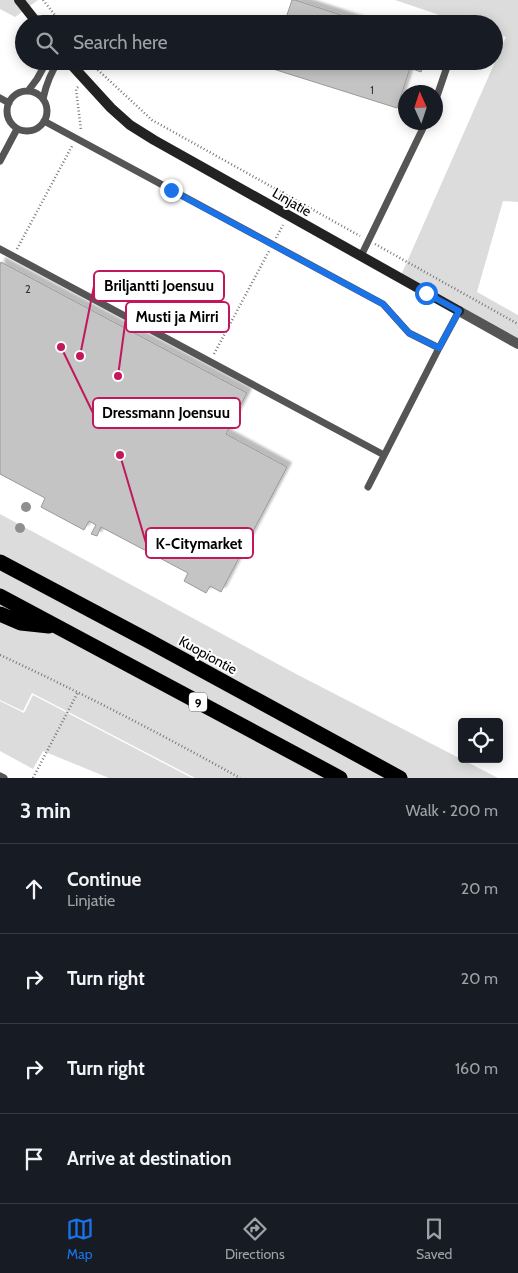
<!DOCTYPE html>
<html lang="en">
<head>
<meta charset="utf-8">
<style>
  body { margin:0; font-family:Cabin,sans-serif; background:#20242c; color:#f1f3f6 }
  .controls { position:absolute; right:15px; bottom:15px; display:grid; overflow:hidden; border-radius:5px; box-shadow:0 2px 12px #0003 }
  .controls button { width:45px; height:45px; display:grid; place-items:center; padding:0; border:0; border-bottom:1px solid #363941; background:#171b24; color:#f1f3f6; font:25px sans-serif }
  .compass { position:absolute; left:398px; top:85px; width:45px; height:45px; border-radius:50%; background:#171b24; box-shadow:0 2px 12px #0003; rotate:357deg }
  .stop { position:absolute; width:15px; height:15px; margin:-11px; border:4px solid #1a73e8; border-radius:50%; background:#fff }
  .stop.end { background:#1a73e8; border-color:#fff; box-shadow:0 1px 5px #0008 }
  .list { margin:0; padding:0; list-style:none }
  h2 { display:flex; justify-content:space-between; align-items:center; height:65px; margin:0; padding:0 20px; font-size:21px }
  h2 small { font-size:16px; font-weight:400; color:#9ea1a6 }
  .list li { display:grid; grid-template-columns:32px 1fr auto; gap:15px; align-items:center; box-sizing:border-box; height:90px; padding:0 20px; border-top:1px solid #363941 }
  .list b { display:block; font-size:19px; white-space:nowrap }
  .list p { margin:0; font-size:16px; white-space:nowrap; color:#9ea1a6 }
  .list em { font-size:16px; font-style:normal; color:#9ea1a6 }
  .icon { flex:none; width:28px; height:28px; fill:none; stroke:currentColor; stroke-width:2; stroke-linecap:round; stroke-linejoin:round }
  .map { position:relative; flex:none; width:518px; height:778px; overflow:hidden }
  .search { position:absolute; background:#171b24; box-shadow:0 2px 12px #0003; left:15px; right:15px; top:15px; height:55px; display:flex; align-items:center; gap:12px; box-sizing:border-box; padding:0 18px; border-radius:28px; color:#9ea1a6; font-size:19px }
  .sheet { height:425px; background:#171b24 }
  nav { display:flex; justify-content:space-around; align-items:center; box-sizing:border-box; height:70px; border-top:1px solid #363941; background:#171b24; font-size:14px; color:#9ea1a6 }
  nav a { display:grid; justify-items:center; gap:2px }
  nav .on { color:#1a73e8 }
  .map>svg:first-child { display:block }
  .green { fill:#dcdcdc }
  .building { fill:#c4c4c4; stroke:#999; filter:url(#shadow) }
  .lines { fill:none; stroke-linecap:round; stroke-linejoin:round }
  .highway-casing { stroke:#dbdbdb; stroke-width:17 }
  .path { stroke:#777; stroke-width:2.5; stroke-dasharray:1 2.5; stroke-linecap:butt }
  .lane { stroke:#555; stroke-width:7 }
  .street { stroke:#555; stroke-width:10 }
  .secondary { stroke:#222; stroke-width:10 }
  .highway { stroke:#000; stroke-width:15 }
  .tree { fill:#8f8f8f }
  .route { stroke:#1a73e8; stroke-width:6 }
  .labels { text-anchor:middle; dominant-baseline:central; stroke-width:4; stroke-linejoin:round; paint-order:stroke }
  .number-label { font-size:11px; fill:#313131 }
  .shield { fill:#fff; stroke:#4c4c4c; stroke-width:1 }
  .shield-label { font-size:12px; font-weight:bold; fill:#000 }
  .street-label { font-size:14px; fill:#000; stroke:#fff }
  .leader { fill:none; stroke:#c2185b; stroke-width:2 }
  .callout-dot { fill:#c2185b; stroke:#fff; stroke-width:2 }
  .callout { fill:#fff; stroke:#c2185b; stroke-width:2 }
  .callout-label { font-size:15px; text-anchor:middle; font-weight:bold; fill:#000 }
</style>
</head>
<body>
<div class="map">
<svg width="518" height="778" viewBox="0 0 518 778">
  <defs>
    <filter id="shadow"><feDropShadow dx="4.5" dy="-4.5" stdDeviation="1" flood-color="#0004"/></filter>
  </defs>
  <rect width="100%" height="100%" fill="#fff"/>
  <path class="green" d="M0,0h38l-23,17 -15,-8z
    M395,0h123v202l-15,-1 -26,91 41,23v32l-119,-67 107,-243 -12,-4v-9h-28z
    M0,514l300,162 198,102h-303l-163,-85 -9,18 -23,-11z
    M33,695l159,83h-83l-66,-27 -10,18 -33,-18v-50l24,12z"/>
  <path class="building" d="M292,0h3l74,24h-85z
    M272,61h152l-3,11 -11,-4 -13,40 -127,-40z
    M1,262l246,131 -21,41 61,33 -66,125 -11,-6 -4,7 -22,-12 4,-8 -87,-46 -4,9 -6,-2 5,-9 -7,-4 -5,9 -43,-23 4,-9 -45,-24v-209z"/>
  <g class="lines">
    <defs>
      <path id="highway" d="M0,562l147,78 253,138
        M0,596l340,182
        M0,614l21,9 28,3"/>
    </defs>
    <use href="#highway" class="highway-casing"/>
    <path class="path" d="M43,0l19,24
      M92,61l6,9 54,50 208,116
      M78,87l-2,2 5,41
      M276,238l7,-13
      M375,244l143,80
      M17,249l55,-103
      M214,354l55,-103
      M0,655c82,38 161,79 240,123
      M33,778l45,-86"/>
    <path class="lane" d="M28,91l9,-12 10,-18
      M7 111a20 20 0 1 1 40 0a20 20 0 1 1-40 0Z
      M0,98l9,5
      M43,99c3,-14 7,-26 16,-38
      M436,99l13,-38
      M44,121l339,183 26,29 30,15
      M0,161l17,-32
      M0,249l384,206
      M361,256l65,-134
      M368,487l71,-139 20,-37
      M0,776l4,2"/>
    <path class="street" d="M459,311l59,33"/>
    <path class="secondary" d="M19,0l19,24
      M68,61l43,47 19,17 24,15 305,171"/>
    <use href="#highway" class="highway"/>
  </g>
  <g class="tree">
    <circle cx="26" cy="507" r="5"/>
    <circle cx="20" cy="528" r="5"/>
  </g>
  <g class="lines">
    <path class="route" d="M171,190l212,114 26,29 30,15 20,-37 -33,-18"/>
  </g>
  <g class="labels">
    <g class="number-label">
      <text x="372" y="90">1</text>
      <text x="28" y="289">2</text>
    </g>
    <rect class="shield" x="189" y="692.5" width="18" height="19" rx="4"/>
    <g class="shield-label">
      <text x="198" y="702">9</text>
    </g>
    <g class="street-label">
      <text transform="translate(292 202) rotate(30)">Linjatie</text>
      <text transform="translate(208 655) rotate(29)">Kuopiontie</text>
    </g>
  </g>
  <path class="leader" d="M80 356L94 286M118 376L126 317M61 347L93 413M120 455L146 543"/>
  <g class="callout-dot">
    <circle cx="80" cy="356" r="5"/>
    <circle cx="118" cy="376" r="5"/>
    <circle cx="61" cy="347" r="5"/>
    <circle cx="120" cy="455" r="5"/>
  </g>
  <g class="callout">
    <rect x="94" y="271" width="130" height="30" rx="5"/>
    <rect x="126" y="302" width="103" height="30" rx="5"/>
    <rect x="93" y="398" width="147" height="30" rx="5"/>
    <rect x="146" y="528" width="107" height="30" rx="5"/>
  </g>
  <g class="callout-label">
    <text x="159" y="291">Briljantti Joensuu</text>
    <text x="177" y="322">Musti ja Mirri</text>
    <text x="166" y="418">Dressmann Joensuu</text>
    <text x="199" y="549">K-Citymarket</text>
  </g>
</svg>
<div class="controls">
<button><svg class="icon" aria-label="locate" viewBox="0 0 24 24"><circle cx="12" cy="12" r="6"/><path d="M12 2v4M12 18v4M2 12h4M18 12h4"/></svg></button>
</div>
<svg class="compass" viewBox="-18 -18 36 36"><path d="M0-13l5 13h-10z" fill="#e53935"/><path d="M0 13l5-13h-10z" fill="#9ea1a6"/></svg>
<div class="stop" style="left:426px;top:293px"></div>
<div class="stop end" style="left:171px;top:190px"></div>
<div class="search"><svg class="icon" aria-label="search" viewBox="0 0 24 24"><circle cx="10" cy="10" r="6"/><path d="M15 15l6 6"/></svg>Search here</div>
</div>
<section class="sheet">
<h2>3 min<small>Walk · 200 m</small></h2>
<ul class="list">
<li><svg class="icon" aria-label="ahead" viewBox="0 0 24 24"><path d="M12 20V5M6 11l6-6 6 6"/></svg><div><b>Continue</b><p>Linjatie</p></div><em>20 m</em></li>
<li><svg class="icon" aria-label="right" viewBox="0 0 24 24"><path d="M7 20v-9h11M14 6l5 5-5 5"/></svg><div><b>Turn right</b></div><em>20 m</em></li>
<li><svg class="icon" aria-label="right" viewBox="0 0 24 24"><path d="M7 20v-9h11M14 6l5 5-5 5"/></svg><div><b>Turn right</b></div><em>160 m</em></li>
<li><svg class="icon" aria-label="arrive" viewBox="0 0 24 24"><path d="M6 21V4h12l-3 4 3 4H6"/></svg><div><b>Arrive at destination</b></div></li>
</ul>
</section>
<nav>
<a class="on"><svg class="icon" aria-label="map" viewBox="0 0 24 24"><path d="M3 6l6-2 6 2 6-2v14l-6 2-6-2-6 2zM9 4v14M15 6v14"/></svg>Map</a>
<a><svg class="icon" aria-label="directions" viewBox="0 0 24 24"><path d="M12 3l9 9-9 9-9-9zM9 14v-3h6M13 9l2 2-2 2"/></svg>Directions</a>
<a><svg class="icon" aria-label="saved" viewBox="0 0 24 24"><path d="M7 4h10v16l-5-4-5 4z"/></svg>Saved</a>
</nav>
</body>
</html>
